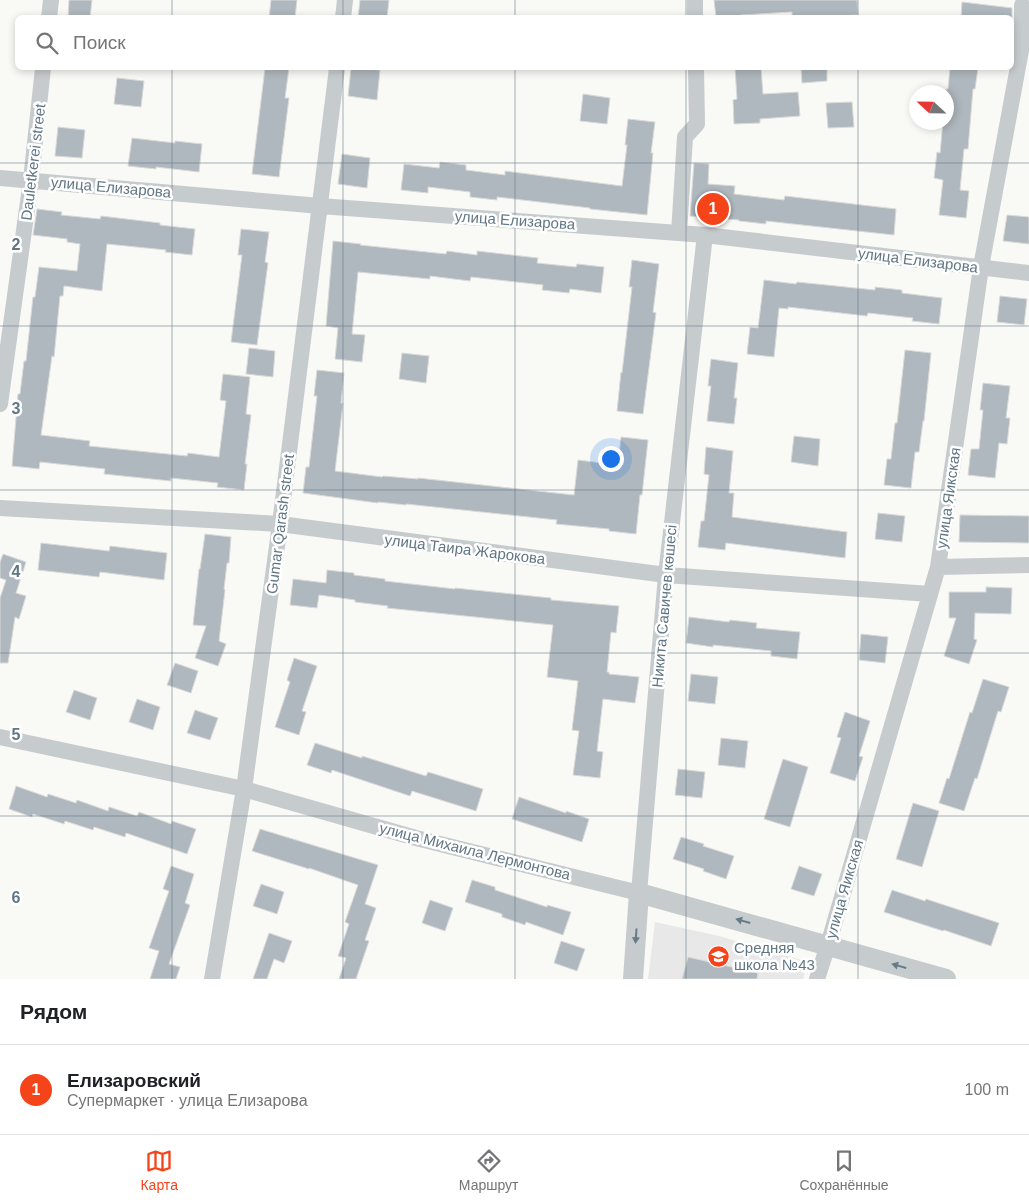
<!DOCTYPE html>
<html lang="ru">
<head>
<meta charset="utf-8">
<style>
  body { margin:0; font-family:Arial,sans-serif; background:#f6f6f6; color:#202124 }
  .compass { position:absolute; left:909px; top:85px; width:45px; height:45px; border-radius:50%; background:#fff; box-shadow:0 2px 8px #0003; rotate:292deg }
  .you { position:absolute; left:610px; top:458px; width:18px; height:18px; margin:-12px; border:4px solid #fff; border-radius:50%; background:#1a73e8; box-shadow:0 0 0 8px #1a73e833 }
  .badge { display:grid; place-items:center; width:32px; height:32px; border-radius:50%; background:#f5431a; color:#fff; font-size:16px; font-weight:700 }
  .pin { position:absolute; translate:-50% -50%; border:2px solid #fff; box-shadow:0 1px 5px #0006 }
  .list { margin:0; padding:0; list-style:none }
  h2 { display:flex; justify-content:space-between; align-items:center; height:65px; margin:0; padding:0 20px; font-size:21px }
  h2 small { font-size:16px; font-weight:400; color:#757577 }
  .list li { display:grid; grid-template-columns:32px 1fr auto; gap:15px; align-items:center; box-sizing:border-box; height:90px; padding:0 20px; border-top:1px solid #e0e0e0 }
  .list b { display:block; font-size:19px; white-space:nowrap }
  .list p { margin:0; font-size:16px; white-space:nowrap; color:#757577 }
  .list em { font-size:16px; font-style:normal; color:#757577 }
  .icon { flex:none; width:28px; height:28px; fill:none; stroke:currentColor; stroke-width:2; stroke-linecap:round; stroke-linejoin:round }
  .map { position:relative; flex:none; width:1029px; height:979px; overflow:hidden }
  .search { position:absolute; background:#fff; box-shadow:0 2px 8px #0003; left:15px; right:15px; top:15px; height:55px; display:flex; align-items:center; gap:12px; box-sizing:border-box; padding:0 18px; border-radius:8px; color:#757577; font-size:19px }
  .sheet { height:155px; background:#fff }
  nav { display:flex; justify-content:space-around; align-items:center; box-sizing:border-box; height:70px; border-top:1px solid #e0e0e0; background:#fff; font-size:14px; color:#757577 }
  nav a { display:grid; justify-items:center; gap:2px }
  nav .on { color:#f5431a }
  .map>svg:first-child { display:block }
  .built { fill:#e7e8e7 }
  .building { fill:#afb8be; stroke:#dbdad8 }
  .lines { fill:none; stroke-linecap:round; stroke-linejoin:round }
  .minor { stroke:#c6cbce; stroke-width:16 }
  .tertiary { stroke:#c6cbce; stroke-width:20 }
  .oneway { fill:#667a88 }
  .grid { fill:none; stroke:#617684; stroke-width:1; stroke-opacity:0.55 }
  .labels { text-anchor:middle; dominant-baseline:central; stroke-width:5; stroke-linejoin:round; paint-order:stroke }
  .street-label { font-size:15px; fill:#617684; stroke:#fff }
  .poi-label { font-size:15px; fill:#617684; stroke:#fff; text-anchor:start }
  .grid-label { font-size:16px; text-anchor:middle; font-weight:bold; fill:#617684; stroke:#fff; stroke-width:5; stroke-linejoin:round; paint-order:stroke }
</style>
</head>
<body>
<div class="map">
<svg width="1029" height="979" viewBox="0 0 1029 979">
  <rect width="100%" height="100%" fill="#f9f9f6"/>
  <path class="built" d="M655,922l64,14 89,26 -5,17h-155z"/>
  <path class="building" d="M69,0h23l-2,18h-22z
    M271,0h26l-2,18h-26z
    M360,0h29l-2,18h-29z
    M714,0h143l1,15 -66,3v-6l-51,3v2l-25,1z
    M962,2l50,6v10h-51z
    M265,68h24l-4,30h4l-10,79 -27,-3z
    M351,68l29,2 -3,30 -29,-4z
    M735,68h26l2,26 35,-2 2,24 -40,3v4l-26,1 -1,-24 4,-1z
    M801,68h26v13l-25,2z
    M950,68h28l-3,21h-2l-5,60h-4l-4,41 9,1 -3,27 -27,-3 4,-35 -9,-2 3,-26 3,1 3,-31h3v-33h2z
    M117,78l27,3 -3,26 -27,-3z
    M583,94l27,4 -3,26 -27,-3z
    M852,102l2,25 -26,1 -2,-25z
    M628,119l27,3 -4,31h2l-6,62 -57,-6v-1l-93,-11v3l-27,-3v-5l-42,-5v6l-27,-3 3,-26 35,4 1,-6 26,3v5l39,5v-4l117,15 5,-41h-2z
    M58,127l27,3 -3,28 -27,-2z
    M132,138l43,5v-2l27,3 -3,28 -43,-5v2l-28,-3z
    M342,154l28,4 -3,30 -29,-4z
    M694,163l15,1 -1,20 27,2 -1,8 50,6 1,-4 111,13 -2,26 -128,-14v3l-27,-3v-1l-49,-4z
    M37,209l25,3 -1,3 39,4 1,-3 59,7v2l35,4 -3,26 -27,-3 1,-2 -59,-6 -5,47 -38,-5 -1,10h-3l-6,61 -2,-1 -11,79 49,6 -1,5 98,10 1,-3 31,4 7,-56 -6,-1 3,-26 27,3 -4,37 5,1 -6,49h2l-3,26 -27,-3 1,-4 -47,-5v3l-67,-7 1,-5 -65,-7 -1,7 -27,-3 6,-72h2l4,-33h2l7,-64h2l4,-30 38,4 3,-27 -13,-2v-3l-34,-4z
    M1007,215l22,2v27l-26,-3z
    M241,229l28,3 -4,30 3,1 -11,82 -26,-3 11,-87h-4z
    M333,241l28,3 -1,1 86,9 1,-3 30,4v-4l61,7 -1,5 39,4 1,-3 27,3 -3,26 -31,-4 -1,4 -27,-3 1,-5 -72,-8 -1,4 -40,-5v3l-72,-7 -6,62 13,1 -3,27 -27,-3 3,-31 -12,-2z
    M632,260l27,4 -6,48 3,1 -13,101 -26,-3 4,-39 1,1 10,-86h-3z
    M764,280l32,4 1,-2 78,8v-3l27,3v3l40,5 -3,26 -27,-3 1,-3 -45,-5 -1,3 -79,-9v2l-9,-1 -5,49 -27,-3 3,-27 8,1z
    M1000,296l27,3 -3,26 -27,-3z
    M249,348l26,3 -2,26 -27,-3z
    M905,350l26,3 -7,68h-1l-4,31h-4l-4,36 -27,-3 3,-26h4l4,-36h2z
    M402,353l27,3 -3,27 -27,-4z
    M711,359l27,4 -4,35h3l-3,26 -27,-3 4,-35h-3z
    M317,370l27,3 -3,30h2l-8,68 47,6 1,-1 35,3v-1l156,17 4,-35 40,5 3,-28 27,3 -6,55h-2l-4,39 -27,-3v-2l-53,-5 1,-4 -151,-16v1l-28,-3v1l-75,-10 3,-26h3l8,-71h-3z
    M983,383l27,3 -4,32h4l-3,26 -8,-1 -4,35 -27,-3 3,-26h8l4,-39h-3z
    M794,436l26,3 -2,27 -27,-4z
    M706,447l27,4 -4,42h5l-2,24 115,15 -2,26 -119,-15 -1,7 -27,-3 3,-26h3l5,-46 -5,-1z
    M878,513l27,3 -3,26 -27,-3z
    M960,515l69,1v27l-70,-1z
    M205,534l26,3 -2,26h-2l-3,26 1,1 -6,51 7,3 -8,22 -23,-8 11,-32 -13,-1 6,-56h1z
    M41,543l68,8 1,-5 57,7 -3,27 -64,-8 -1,5 -61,-7z
    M3,554l23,8 -10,31 10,3 -7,23 -4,-2 -7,46h-8v-65l6,-18 -6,-2v-16z
    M327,570l27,3v2l31,4v2l70,8v-1l96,10v2l68,6 -3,27 -5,-1 -4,40h2v2l30,3 -4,26 -32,-4 -6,52 6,1 -3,26 -27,-3 6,-44 -7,-1 6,-49 -31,-4 6,-52 -166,-17 1,-2 -33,-4v-2l-36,-5 -2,13 -27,-3 3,-26 33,4z
    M986,587l26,1 -1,26 -36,-1 -1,26 3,1 -8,24 -25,-8 12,-38h-7v-26h37z
    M689,617l40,5 1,-2 27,3 -1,5 44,4 -3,27 -26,-3v-5l-58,-6v2l-27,-4z
    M861,634l27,3 -3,26 -26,-3z
    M294,658l23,8 -15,45 4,1 -7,23 -24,-8 15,-45 -3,-2z
    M175,663l23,8 -7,22 -24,-8z
    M691,674l27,3 -3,27 -27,-3z
    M983,679l26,8 -8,25 -3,-1 -21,68 -2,-1 -11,33 -25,-8 8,-25 2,1 21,-67 2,1z
    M74,690l23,8 -7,22 -24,-8z
    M137,699l23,8 -7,23 -24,-8z
    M195,710l23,8 -8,22 -23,-7z
    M845,712l25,9 -11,35 4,1 -8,24 -25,-8 11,-35 -4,-1z
    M721,738l27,3 -3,27 -27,-3z
    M315,743l47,15v-2l64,20 2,-4 55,17 -7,22 -64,-20 -2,5 -78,-26 -1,3 -24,-8z
    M783,759l25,8 -18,60 -26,-8z
    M678,769l27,3 -3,26 -27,-3z
    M16,786l31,11 1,-3 28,9 1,-3 31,11 1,-4 28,9 2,-4 32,12 1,-3 24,8 -9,25 -61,-21 -1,4 -31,-10 -1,3 -28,-9 -1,3 -31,-10 -1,3 -23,-8z
    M519,797l47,16v-2l23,8 -7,23 -70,-23z
    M913,803l26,8 -17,56 -26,-8z
    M260,829l118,36 -13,39 11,4 -11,32 4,1 -13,38h-17l7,-21 -8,-2 11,-32 -4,-2 13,-37 -49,-17v1l-57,-18z
    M681,837l23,7 -1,2 31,10 -8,23 -23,-8 1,-2 -31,-10z
    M171,866l23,8 -9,29 5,2 -21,59 11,3 -4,12h-26l9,-28 -10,-3 20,-57 -6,-2z
    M799,866l23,8 -8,22 -23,-7z
    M472,880l23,7v3l52,17v-2l24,7 -8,23 -37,-13 -1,3 -23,-8v-3l-37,-12z
    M261,884l23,8 -7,22 -24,-8z
    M892,890l33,11 1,-2 73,24 -8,23 -47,-16 -1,1 -59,-19z
    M430,900l23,8 -8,23 -23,-8z
    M269,933l23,8 -8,22 -10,-4 -7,20h-14z
    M561,941l24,8 -8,22 -23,-8z
    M688,957l70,16 -1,6h-75z"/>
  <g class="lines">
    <path class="minor" d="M695,0v18
      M49,18l2,-18
      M343,18l2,-18
      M0,178l320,28 385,29 324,38
      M679,233l6,-96 12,-13 -1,-56
      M0,404l31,-224 12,-112
      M0,508l280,16 386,51 264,19
      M938,567l91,-2
      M0,737l244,52 172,49 223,55 27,-318 39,-340
      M212,979l32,-190 36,-265 57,-456
      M817,979l11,-34 110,-378 43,-300 41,-222v-40"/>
    <path class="tertiary" d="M633,979l6,-86 307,86"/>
  </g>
  <defs><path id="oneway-solid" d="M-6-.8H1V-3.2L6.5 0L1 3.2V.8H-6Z" transform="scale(1.25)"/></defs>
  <g class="oneway">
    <use href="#oneway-solid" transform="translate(743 921) rotate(-164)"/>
    <use href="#oneway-solid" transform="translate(636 936) rotate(94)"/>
    <use href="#oneway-solid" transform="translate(899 966) rotate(-164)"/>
  </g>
  <path class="grid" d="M172,0v18M343,0v18M515,0v18M686,0v18M858,0v18M172,68v911M343,68v911M515,68v911M686,68v911M858,68v911M0,163h1029M0,326h1029M0,490h1029M0,653h1029M0,816h1029"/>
  <defs>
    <symbol id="school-disc" viewBox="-11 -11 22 22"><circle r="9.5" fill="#f5431a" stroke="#fff"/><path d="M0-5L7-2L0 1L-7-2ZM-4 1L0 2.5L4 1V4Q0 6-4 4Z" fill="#fff"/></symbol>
  </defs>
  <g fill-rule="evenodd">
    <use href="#school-disc" x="706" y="944" width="25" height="25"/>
  </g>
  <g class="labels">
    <g class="street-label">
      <text transform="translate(33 162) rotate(-83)">Dauletkerei street</text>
      <text transform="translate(111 187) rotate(5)">улица Елизарова</text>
      <text transform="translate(515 220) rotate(4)">улица Елизарова</text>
      <text transform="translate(918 260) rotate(7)">улица Елизарова</text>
      <text transform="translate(948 498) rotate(-82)">улица Яикская</text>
      <text transform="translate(280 524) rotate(-83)">Gumar Qarash street</text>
      <text transform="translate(465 549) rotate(7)">улица Таира Жарокова</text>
      <text transform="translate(664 606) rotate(-85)">Никита Савичев көшесі</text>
      <text transform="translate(475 851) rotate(14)">улица Михаила Лермонтова</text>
      <text transform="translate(844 889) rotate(-74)">улица Яикская</text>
    </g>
    <g class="poi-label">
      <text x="734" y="947">Средняя<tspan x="734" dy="17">школа №43</tspan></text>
    </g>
  </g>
  <g class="grid-label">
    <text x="16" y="250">2</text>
    <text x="16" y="414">3</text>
    <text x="16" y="577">4</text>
    <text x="16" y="740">5</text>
    <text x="16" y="903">6</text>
  </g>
</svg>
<svg class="compass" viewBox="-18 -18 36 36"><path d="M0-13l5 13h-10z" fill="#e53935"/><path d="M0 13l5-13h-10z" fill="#757577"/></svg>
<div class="you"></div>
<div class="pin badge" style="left:713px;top:209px">1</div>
<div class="search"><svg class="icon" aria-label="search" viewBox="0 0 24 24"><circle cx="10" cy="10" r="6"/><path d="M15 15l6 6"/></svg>Поиск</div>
</div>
<section class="sheet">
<h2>Рядом<small></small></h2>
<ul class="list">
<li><span class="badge">1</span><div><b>Елизаровский</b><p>Супермаркет · улица Елизарова</p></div><em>100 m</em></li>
</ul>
</section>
<nav>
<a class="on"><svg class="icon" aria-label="map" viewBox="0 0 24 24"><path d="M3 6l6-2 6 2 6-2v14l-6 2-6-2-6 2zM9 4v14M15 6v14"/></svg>Карта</a>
<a><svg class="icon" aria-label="directions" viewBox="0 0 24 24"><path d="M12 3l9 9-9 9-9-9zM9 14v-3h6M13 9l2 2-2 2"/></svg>Маршрут</a>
<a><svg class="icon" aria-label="saved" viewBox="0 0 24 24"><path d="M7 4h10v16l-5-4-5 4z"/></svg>Сохранённые</a>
</nav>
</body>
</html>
